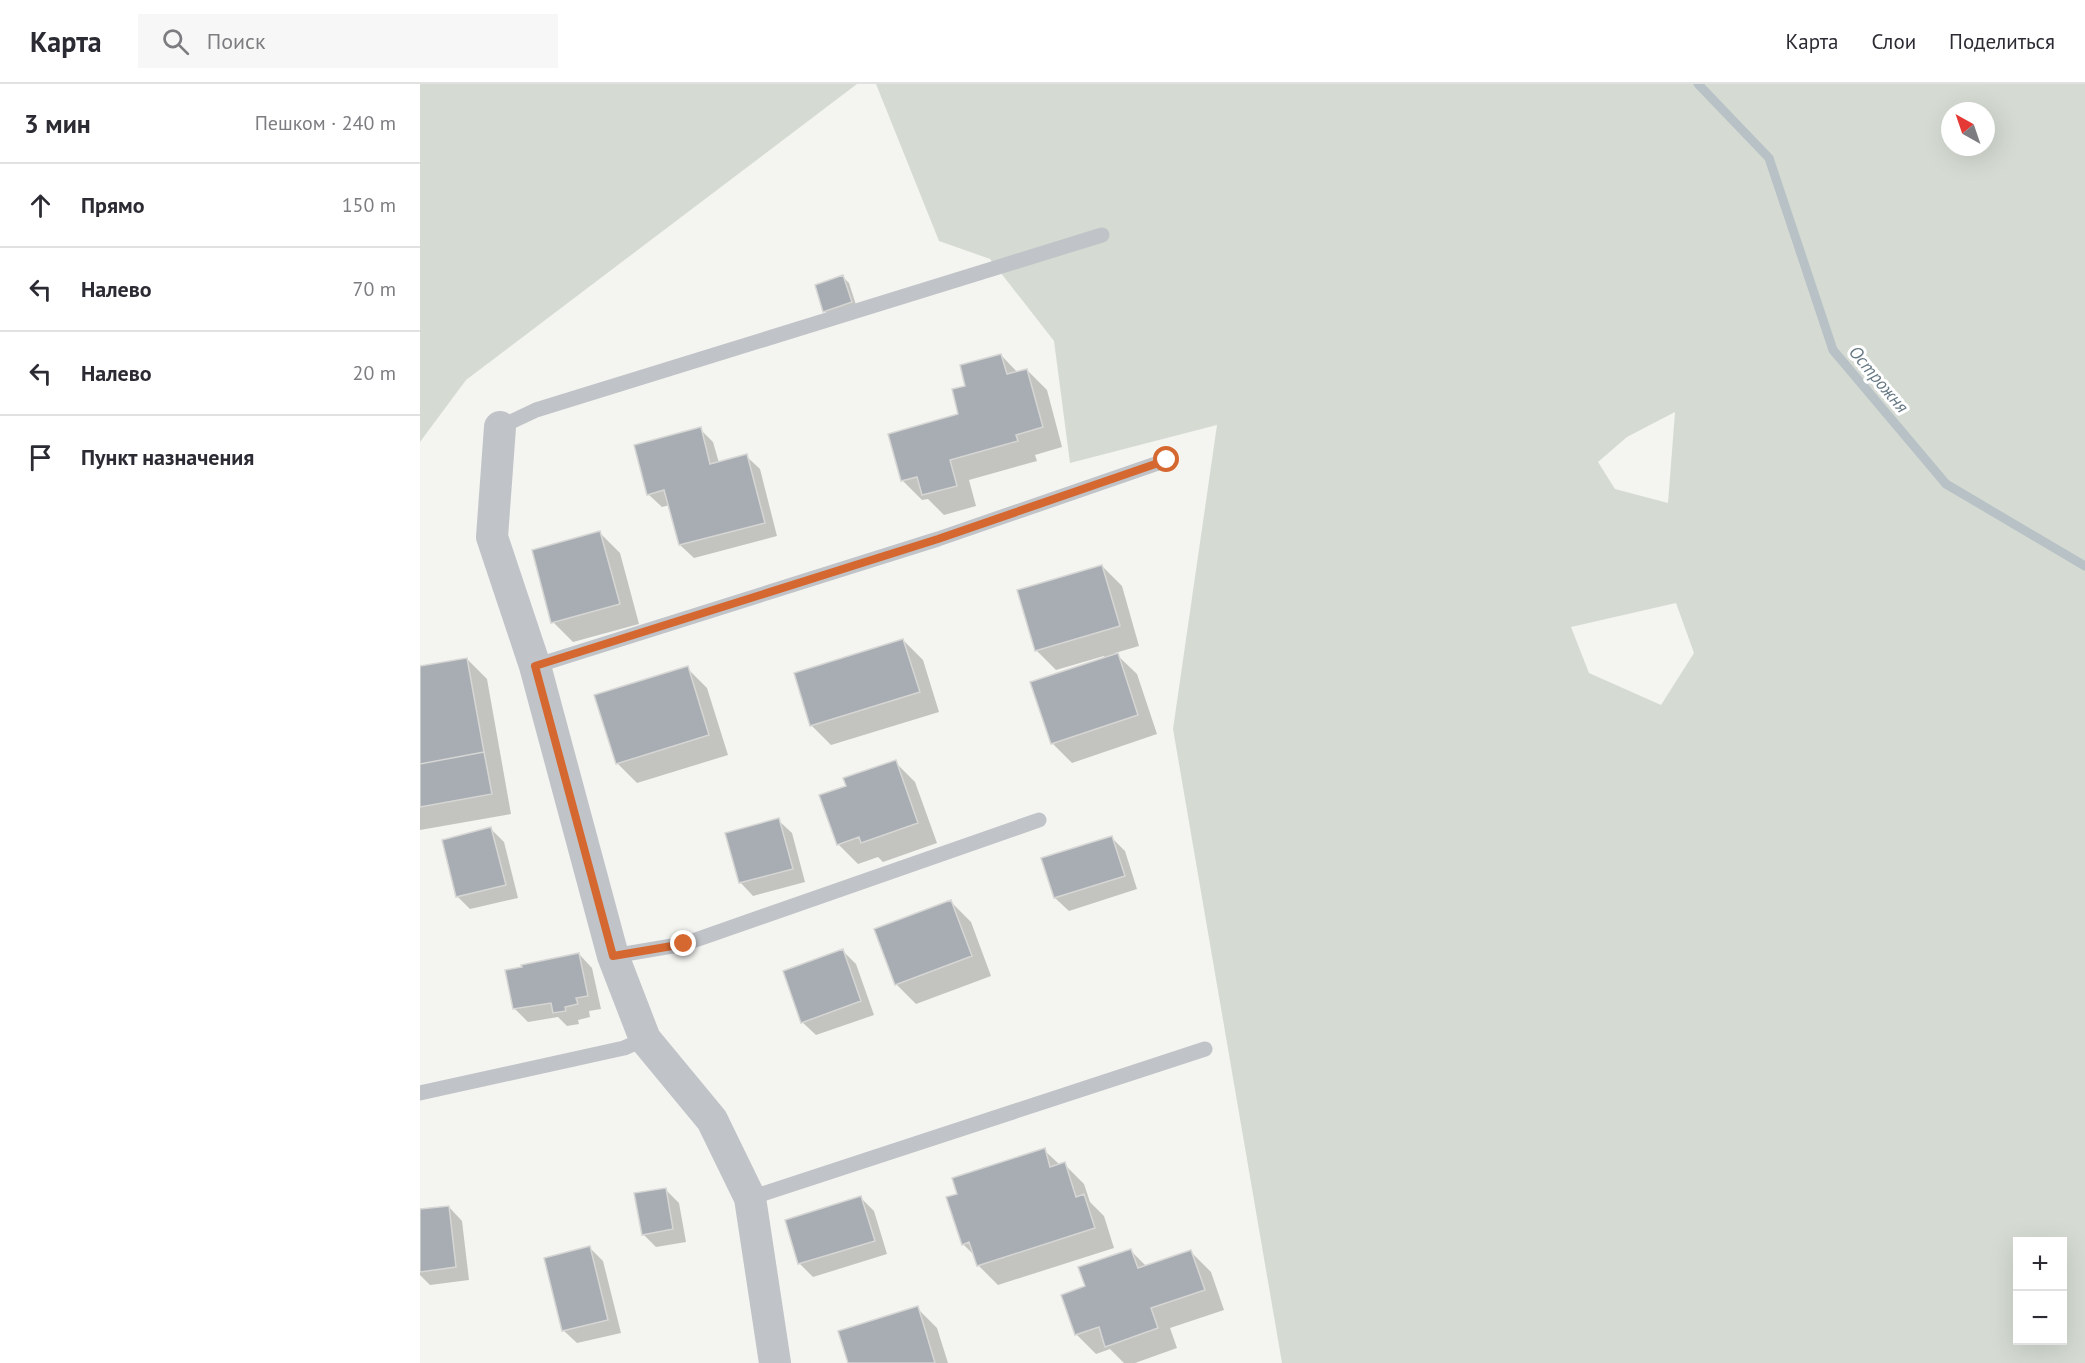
<!DOCTYPE html>
<html lang="ru">
<head>
<meta charset="utf-8">
<style>
  body { margin:0; font-family:"PT Sans",sans-serif; background:#f7f7f7; color:#2b2b33 }
  .controls { position:absolute; right:18px; bottom:18px; display:grid; overflow:hidden; border-radius:0px; box-shadow:0 6px 24px #0002 }
  .controls button { width:54px; height:54px; display:grid; place-items:center; padding:0; border:0; border-bottom:2px solid #e1e1e2; background:#fff; color:#2b2b33; font:30px sans-serif }
  .compass { position:absolute; left:1521px; top:18px; width:54px; height:54px; border-radius:50%; background:#fff; box-shadow:0 6px 24px #0002; rotate:320deg }
  .stop { position:absolute; width:18px; height:18px; margin:-14px; border:4px solid #d56830; border-radius:50%; background:#fff }
  .stop.end { background:#d56830; border-color:#fff; box-shadow:0 2px 6px #0008 }
  .list { margin:0; padding:0; list-style:none }
  h2 { display:flex; justify-content:space-between; align-items:center; height:78px; margin:0; padding:0 24px; font-size:26px }
  h2 small { font-size:20px; font-weight:400; color:#7c7c81 }
  .list li { display:grid; grid-template-columns:39px 1fr auto; gap:18px; align-items:center; box-sizing:border-box; height:84px; padding:0 24px; border-top:2px solid #e1e1e2 }
  .list b { display:block; font-size:22px; white-space:nowrap }
  .list em { font-size:20px; font-style:normal; color:#7c7c81 }
  .icon { flex:none; width:33px; height:33px; fill:none; stroke:currentColor; stroke-width:2; stroke-linecap:round; stroke-linejoin:round }
  .map { position:relative; flex:none; width:1665px; height:1279px; overflow:hidden }
  header { display:flex; align-items:center; gap:36px; box-sizing:border-box; height:84px; padding:0 30px; background:#fff; border-bottom:2px solid #e1e1e2 }
  header strong { font-size:28px }
  nav { display:flex; gap:33px; margin-inline-start:auto; font-size:21px }
  .search { width:420px; height:54px; background:#f7f7f7; display:flex; align-items:center; gap:15px; box-sizing:border-box; padding:0 21px; border-radius:0px; color:#7c7c81; font-size:22px }
  main { display:flex }
  aside { flex:1; background:#fff }
  .map>svg:first-child { display:block }
  .green { fill:#d5dbd3; fill-rule:evenodd }
  .shadow { fill:#0003 }
  .lines { fill:none; stroke-linecap:round; stroke-linejoin:round }
  .stream { stroke:#b8c1c6; stroke-width:9 }
  .building { fill:#a7adb3; stroke:#d6d6d4; stroke-width:1.5 }
  .service { stroke:#c0c3c7; stroke-width:15 }
  .minor { stroke:#c0c3c7; stroke-width:32 }
  .route { stroke:#d56830; stroke-width:8 }
  .labels { text-anchor:middle; dominant-baseline:central; stroke-width:6; stroke-linejoin:round; paint-order:stroke }
  .water-label { font-size:18px; font-style:italic; fill:#677984; stroke:#fff }
</style>
</head>
<body>
<header>
<strong>Карта</strong>
<div class="search"><svg class="icon" aria-label="search" viewBox="0 0 24 24"><circle cx="10" cy="10" r="6"/><path d="M15 15l6 6"/></svg>Поиск</div>
<nav><a>Карта</a><a>Слои</a><a>Поделиться</a></nav>
</header>
<main>
<aside>
<h2>3 мин<small>Пешком · 240 m</small></h2>
<ul class="list">
<li><svg class="icon" aria-label="ahead" viewBox="0 0 24 24"><path d="M12 20V5M6 11l6-6 6 6"/></svg><div><b>Прямо</b></div><em>150 m</em></li>
<li><svg class="icon" aria-label="left" viewBox="0 0 24 24"><path d="M17 20v-9H6M10 6l-5 5 5 5"/></svg><div><b>Налево</b></div><em>70 m</em></li>
<li><svg class="icon" aria-label="left" viewBox="0 0 24 24"><path d="M17 20v-9H6M10 6l-5 5 5 5"/></svg><div><b>Налево</b></div><em>20 m</em></li>
<li><svg class="icon" aria-label="arrive" viewBox="0 0 24 24"><path d="M6 21V4h12l-3 4 3 4H6"/></svg><div><b>Пункт назначения</b></div></li>
</ul>
</aside>
<div class="map">
<svg width="1665" height="1279" viewBox="0 0 1665 1279">
  <rect width="100%" height="100%" fill="#f4f5f1"/>
  <path class="green" d="M0,0h437l-391,296 -46,62z
    M456,0h1209v1279h-803l-109,-634 44,-304 -147,38 -16,-122 -64,-82 -51,-18zM1530,27h36v36h-36zM1255,328l-7,91 -53,-14 -17,-27 29,-25zM1256,519l18,50 -33,52 -72,-32 -18,-46zM1598,1158h44v98h-44z"/>
  <path class="shadow" d="M423,193l6,6 8,25 -26,9 -6,-6z
    M581,271l17,18 9,-3 20,20 15,57 -27,8 2,6 -68,19 7,26 -32,9 -16,-16 -6,1 -20,-20 58,-65 7,-28z
    M280,345l13,13 6,21 27,-7 14,13 17,67 -83,22 -14,-13 -10,-40 -8,2 -14,-13z
    M180,449l20,20 19,71 -66,18 -20,-20z
    M682,482l20,20 17,60 -24,7 22,21 20,60 -85,29 -20,-20 53,-84 -1,-3 -48,14 -20,-20z
    M483,556l20,20 16,52 -108,33 -20,-20z
    M47,575l20,20 24,135 -91,16v-162z
    M267,584l20,20 21,67 -91,28 -20,-20z
    M475,678l20,20 22,61 -54,19 -5,-5 -20,7 -20,-20 9,-57z
    M358,736l14,13 13,49 -52,14 -13,-14z
    M71,745l13,13 14,56 -48,11 -13,-13z
    M692,754l13,13 12,38 -68,22 -14,-13 -12,-39z
    M531,818l20,20 20,54 -75,28 -20,-20z
    M423,867l13,13 18,51 -58,20 -14,-13z
    M159,870l13,14 9,41 -12,2 1,6 -12,3 1,4 -12,2 -9,-9 -30,5 -14,-14z
    M624,1066l16,15 4,-1 20,20 6,18 14,14 10,32 -116,37 -20,-20 -3,-9 -12,-12 -4,-49z
    M246,1106l13,13 7,39 -30,5 -13,-13z
    M441,1114l13,13 13,43 -74,23 -13,-13 -14,-43z
    M29,1123l13,14 7,59 -39,5 -10,-10v-64z
    M170,1164l13,13 18,72 -44,10 -14,-13z
    M711,1167l16,16 44,-15 20,20 13,38 -54,18 7,20 -42,15h-11l-14,-14 -14,5 -20,-20 11,-47z
    M497,1224l20,20 11,35h-99z"/>
  <g class="lines">
    <path class="stream" d="M1278,0l71,74 64,192 113,134 139,82"/>
  </g>
  <path class="building" d="M423,191l9,27 -29,10 -8,-27z
    M581,270l6,20 20,-5 16,58 -27,8 2,6 -68,19 7,26 -35,9 -5,-18 -16,4 -13,-47 70,-20 -6,-25 13,-3 -5,-21z
    M281,343l9,37 37,-10 18,69 -86,22 -15,-55 -17,5 -13,-50z
    M180,447l20,73 -69,19 -19,-73z
    M682,481l18,61 -85,25 -18,-61z
    M483,555l17,53 -110,34 -16,-53z
    M698,569l20,62 -87,29 -21,-62z
    M47,574l17,94 -64,12v-98z
    M268,582l21,69 -93,29 -22,-69z
    M64,668l8,42 -72,13v-43z
    M476,676l22,63 -57,20 -2,-6 -22,8 -18,-50 27,-9 -3,-8z
    M359,734l14,51 -54,14 -14,-50z
    M71,743l15,58 -50,12 -14,-57z
    M692,752l13,40 -71,22 -13,-40z
    M531,816l21,56 -77,29 -21,-56z
    M423,865l18,52 -60,22 -18,-52z
    M159,869l9,43 -12,2 2,6 -13,3 1,4 -13,2 -2,-10 -38,6 -8,-39 17,-3 -1,-2z
    M625,1064l5,19 15,-5 11,35 8,-3 11,34 -118,38 -8,-24 -7,3 -16,-48 11,-3 -5,-16z
    M246,1104l7,41 -31,6 -8,-42z
    M441,1112l14,45 -77,23 -13,-44z
    M29,1122l7,61 -36,5v-63z
    M170,1162l18,74 -46,11 -18,-73z
    M711,1165l7,19 53,-18 14,40 -54,18 7,20 -53,19 -6,-20 -24,8 -14,-40 24,-9 -7,-19z
    M498,1222l17,57h-87l-10,-32z"/>
  <g class="lines">
    <path class="service" d="M80,343l36,-17 566,-175
      M115,582l403,-127 229,-79
      M193,872l71,-12 355,-124
      M0,1009l204,-45 21,-9
      M330,1114l455,-149"/>
    <path class="minor" d="M80,343l-8,110 43,129 78,290 32,83 67,81 38,78 25,165"/>
  </g>
  <g class="lines">
    <path class="route" d="M264,860l-71,12 -78,-290 403,-127 229,-79"/>
  </g>
  <g class="labels">
    <g class="water-label">
      <text transform="translate(1459 295) rotate(50)">Острожня</text>
    </g>
  </g>
</svg>
<div class="controls">
<button>+</button>
<button>−</button>
</div>
<svg class="compass" viewBox="-18 -18 36 36"><path d="M0-13l5 13h-10z" fill="#e53935"/><path d="M0 13l5-13h-10z" fill="#7c7c81"/></svg>
<div class="stop" style="left:747px;top:376px"></div>
<div class="stop end" style="left:264px;top:860px"></div>
</div>
</main>
</body>
</html>
